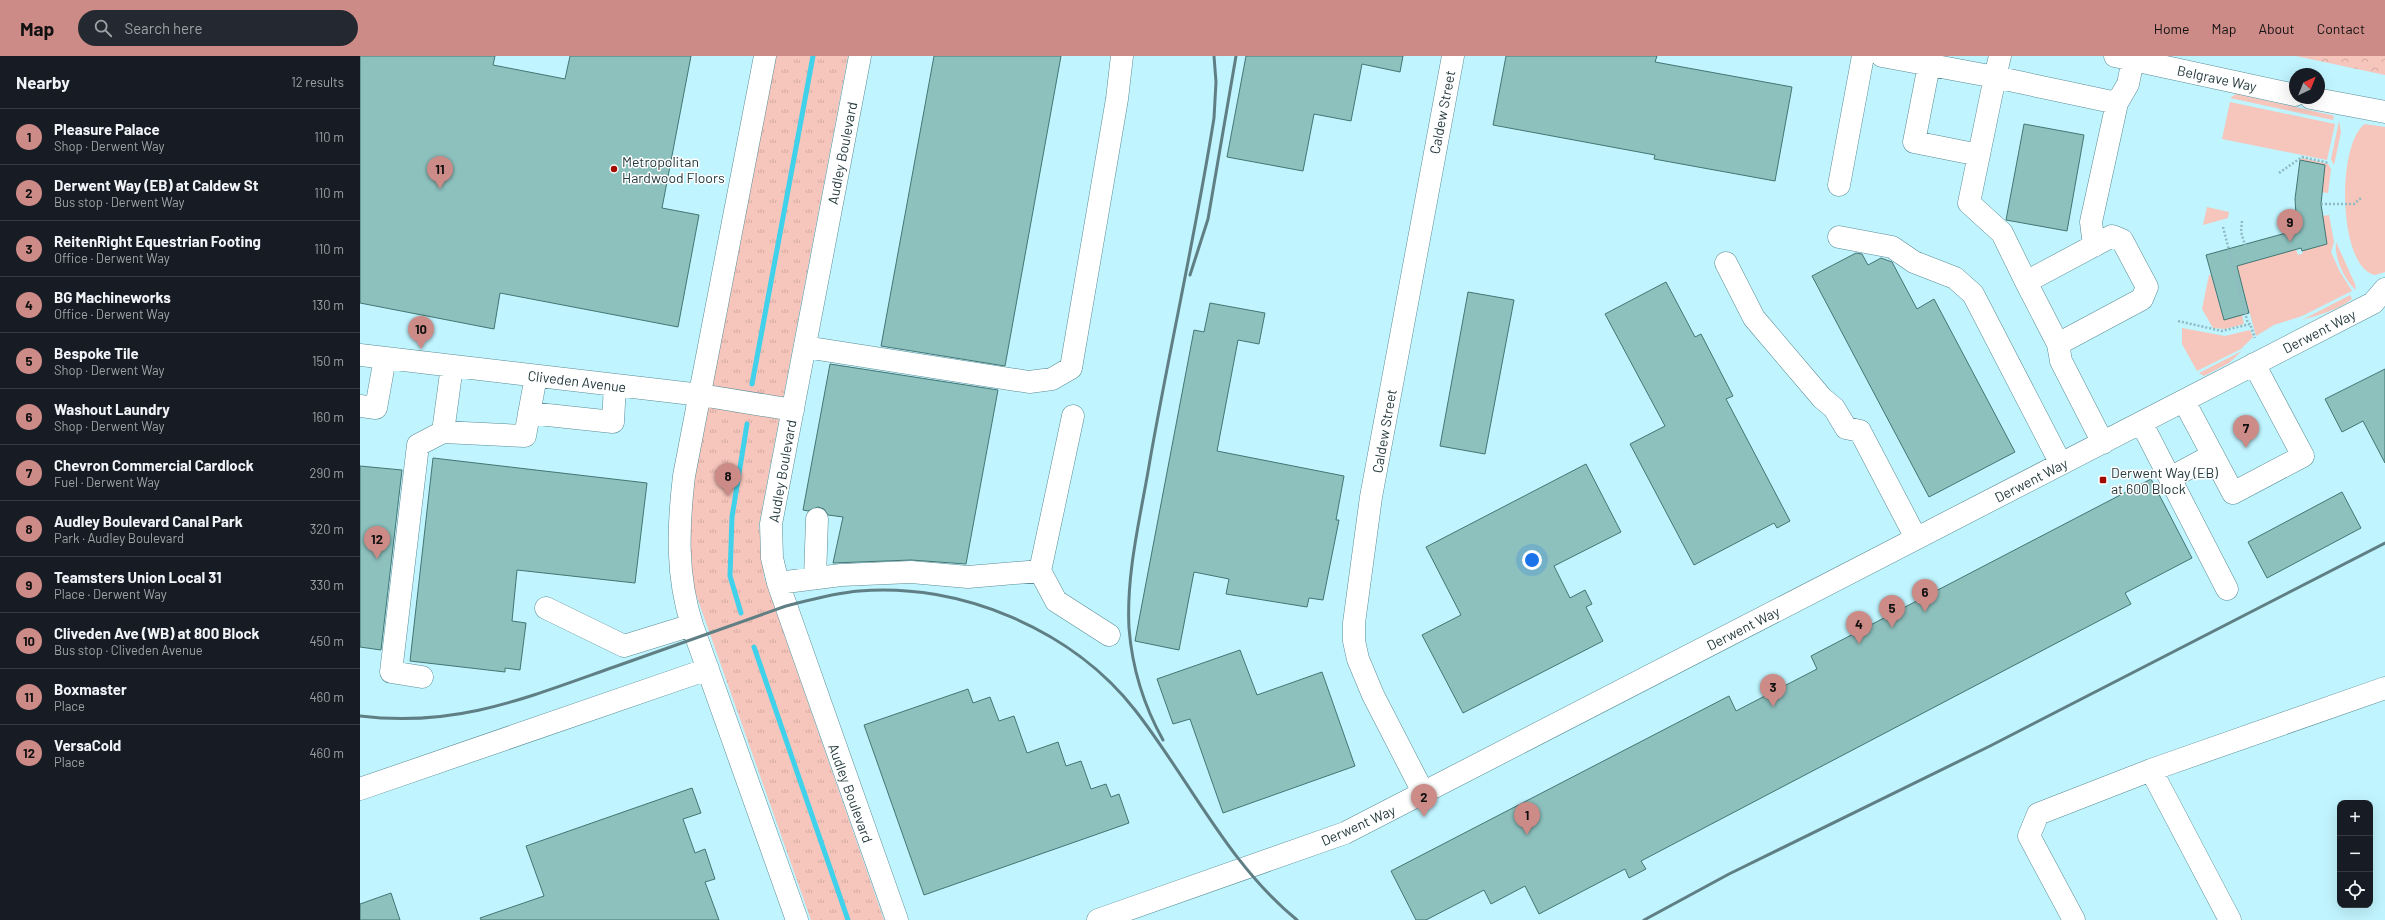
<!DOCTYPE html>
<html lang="en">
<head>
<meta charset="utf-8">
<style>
  body { margin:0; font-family:Barlow,sans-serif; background:#242831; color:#f1f3f6 }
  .controls { position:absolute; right:12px; bottom:12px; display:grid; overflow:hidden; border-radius:8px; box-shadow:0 4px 16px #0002 }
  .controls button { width:36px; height:36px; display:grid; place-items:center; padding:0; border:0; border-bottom:1px solid #363941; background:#171b24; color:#f1f3f6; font:20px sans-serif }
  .compass { position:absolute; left:1929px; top:12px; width:36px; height:36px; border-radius:50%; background:#171b24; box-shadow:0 4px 16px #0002; rotate:43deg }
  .you { position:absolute; left:1172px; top:504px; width:14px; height:14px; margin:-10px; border:3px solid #fff; border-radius:50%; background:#1a73e8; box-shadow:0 0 0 6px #1a73e833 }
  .badge { display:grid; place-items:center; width:26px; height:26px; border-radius:50%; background:#cd8b87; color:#111; font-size:13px; font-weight:700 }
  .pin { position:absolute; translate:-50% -33px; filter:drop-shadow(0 1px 2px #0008) }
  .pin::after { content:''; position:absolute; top:21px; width:14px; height:12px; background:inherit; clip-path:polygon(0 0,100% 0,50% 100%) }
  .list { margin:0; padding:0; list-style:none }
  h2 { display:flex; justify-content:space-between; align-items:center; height:52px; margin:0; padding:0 16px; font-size:17px }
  h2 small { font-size:13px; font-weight:400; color:#9ea1a6 }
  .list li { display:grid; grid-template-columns:26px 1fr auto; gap:12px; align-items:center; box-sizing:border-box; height:56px; padding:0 16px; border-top:1px solid #363941 }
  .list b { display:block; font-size:15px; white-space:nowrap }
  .list p { margin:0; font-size:13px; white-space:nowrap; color:#9ea1a6 }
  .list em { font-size:13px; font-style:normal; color:#9ea1a6 }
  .icon { flex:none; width:22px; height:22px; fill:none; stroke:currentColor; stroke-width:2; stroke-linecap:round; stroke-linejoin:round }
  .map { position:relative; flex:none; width:2025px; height:864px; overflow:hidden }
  header { display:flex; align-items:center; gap:24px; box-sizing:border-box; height:56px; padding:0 20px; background:#cd8b87; color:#111 }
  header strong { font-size:19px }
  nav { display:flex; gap:22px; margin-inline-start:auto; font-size:14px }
  .search { width:280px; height:36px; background:#242831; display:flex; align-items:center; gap:10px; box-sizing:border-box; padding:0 14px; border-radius:22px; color:#9ea1a6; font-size:15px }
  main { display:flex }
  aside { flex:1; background:#171b24 }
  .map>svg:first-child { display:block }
  .green { fill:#f6c5bb }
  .forest { fill:url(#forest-crowns) }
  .park { fill:url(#park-tufts) }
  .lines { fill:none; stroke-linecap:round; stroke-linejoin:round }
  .stream { stroke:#40d2ea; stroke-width:5 }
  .building { fill:#8dc1be; stroke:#437673 }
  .minor-casing { stroke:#5a8c95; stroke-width:23 }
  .path { stroke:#8fbac2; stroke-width:2.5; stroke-dasharray:2 2; stroke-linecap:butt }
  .minor { stroke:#fff; stroke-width:22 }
  .rail { stroke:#5f7f85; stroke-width:3 }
  .poi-dot { fill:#a20c00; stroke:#fff; stroke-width:1.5 }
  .labels { text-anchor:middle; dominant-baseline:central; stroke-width:3; stroke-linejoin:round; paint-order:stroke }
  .street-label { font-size:14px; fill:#253a3d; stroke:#fff }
  .poi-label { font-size:14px; fill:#253a3d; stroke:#fff; text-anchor:start }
</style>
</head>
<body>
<header>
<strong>Map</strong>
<div class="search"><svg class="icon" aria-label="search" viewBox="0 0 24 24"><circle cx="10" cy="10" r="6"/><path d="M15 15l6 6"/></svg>Search here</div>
<nav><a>Home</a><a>Map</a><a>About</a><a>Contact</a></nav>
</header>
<main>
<aside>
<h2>Nearby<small>12 results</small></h2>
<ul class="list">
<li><span class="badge">1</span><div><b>Pleasure Palace</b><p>Shop · Derwent Way</p></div><em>110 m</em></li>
<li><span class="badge">2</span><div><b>Derwent Way (EB) at Caldew St</b><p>Bus stop · Derwent Way</p></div><em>110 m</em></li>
<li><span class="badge">3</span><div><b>ReitenRight Equestrian Footing</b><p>Office · Derwent Way</p></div><em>110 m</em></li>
<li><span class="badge">4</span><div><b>BG Machineworks</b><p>Office · Derwent Way</p></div><em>130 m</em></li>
<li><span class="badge">5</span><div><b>Bespoke Tile</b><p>Shop · Derwent Way</p></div><em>150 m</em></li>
<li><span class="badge">6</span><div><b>Washout Laundry</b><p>Shop · Derwent Way</p></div><em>160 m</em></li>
<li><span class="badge">7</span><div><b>Chevron Commercial Cardlock</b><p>Fuel · Derwent Way</p></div><em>290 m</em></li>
<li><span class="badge">8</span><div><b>Audley Boulevard Canal Park</b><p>Park · Audley Boulevard</p></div><em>320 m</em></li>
<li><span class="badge">9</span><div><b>Teamsters Union Local 31</b><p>Place · Derwent Way</p></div><em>330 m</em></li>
<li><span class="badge">10</span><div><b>Cliveden Ave (WB) at 800 Block</b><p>Bus stop · Cliveden Avenue</p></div><em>450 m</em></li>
<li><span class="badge">11</span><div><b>Boxmaster</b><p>Place</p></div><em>460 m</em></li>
<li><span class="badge">12</span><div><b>VersaCold</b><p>Place</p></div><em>460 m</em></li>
</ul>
</aside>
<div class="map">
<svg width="2025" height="864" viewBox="0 0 2025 864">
  <defs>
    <pattern id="forest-crowns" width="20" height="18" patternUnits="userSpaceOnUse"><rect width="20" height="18" fill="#f6c5bb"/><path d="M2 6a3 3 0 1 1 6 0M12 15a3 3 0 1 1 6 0" fill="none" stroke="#d3aaa2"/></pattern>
    <pattern id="park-tufts" width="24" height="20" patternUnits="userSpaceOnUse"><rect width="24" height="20" fill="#f6c5bb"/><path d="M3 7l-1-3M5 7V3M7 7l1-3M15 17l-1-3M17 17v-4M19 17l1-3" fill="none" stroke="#d3aaa2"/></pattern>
  </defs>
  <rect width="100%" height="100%" fill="#c0f4fe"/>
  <path class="green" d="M1876,38l95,21 3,1 -1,4 -103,-22z
    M1870,46l105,22 -8,36 -105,-21z
    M1979,65l2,11 -7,33 -3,-6z
    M2005,68l20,3v145l-10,3c-38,-8 -38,-133 -10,-151z
    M1942,102l26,6 3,5 -3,24 -7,-1 4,-27 -25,-5z
    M1847,151l22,5 -1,6 -25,7z
    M1969,159l5,27 -3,10 9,20 12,19 -50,25 -28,9 -18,11 -19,-70 59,-17 2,6 5,-2 -1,-2 25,-7 -5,-28z
    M1976,186l19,42 1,6c-12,-10 -22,-33 -20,-48z
    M1849,219h2l13,45 18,-5 2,9 -19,5 -12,-1 -11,-19z
    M1990,239l2,4c-14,11 -33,16 -50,21z
    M1822,272l43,8 25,-6 3,7 -12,12 -44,22 -15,-27z
    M1882,295l-13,12 -25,13 -5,-3z"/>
  <path class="forest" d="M1936,0h89v19z"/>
  <path class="park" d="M413,0h75l-89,469 5,52 120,343h-73l-119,-337 -3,-54 6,-62z"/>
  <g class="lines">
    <path class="stream" d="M392,328l61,-328
      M381,557l-11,-37 2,-59 15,-93
      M394,591l94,273"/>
  </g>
  <path class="building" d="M0,0h135l-2,9 72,14 5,-23h121l-29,152 37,7 -21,112 -178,-34 -6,36 -134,-26z
    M574,0h127l-56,310 -124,-20z
    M886,0h157l-3,16 -38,-8 -11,57 -37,-7 -11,57 -76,-14z
    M1146,0h151l-2,6 137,25 -17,94 -121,-22 1,-4 -162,-30z
    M1664,68l60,11 -17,96 -61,-11z
    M1940,104l25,5 -4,39 6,40 -25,7 -1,-3 -64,18 12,47 -25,7 -18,-65 91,-25 -2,-31z
    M1496,197l6,1 6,11 13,-7 11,4 25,47 17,-10 81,153 -86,45 -117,-221z
    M1306,226l29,55 6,-3 32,62 -7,3 64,122 -13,7 -3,-5 -80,42 -64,-121 35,-18 -60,-112z
    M1108,236l46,8 -29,154 -45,-8z
    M850,247l55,10 -6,31 -21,-4 -21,111 127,25 -8,44h3l-16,80 -14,-2 -2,9 -81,-13 3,-15 -35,-7 -15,78 -44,-9 59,-311 10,2z
    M470,308l168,26 -32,174 -55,-4 -78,3 10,-46 -15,-2 -4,-6 -6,-2 -10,4 -5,-1z
    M2025,313v94l-22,-42 -21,11 -17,-33z
    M73,402l214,25 -12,100 -118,-13 -5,51 14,2 -6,47 -15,-2v4l-95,-11z
    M1226,408l35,68 -67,34 16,32 15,-8 7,14 -6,3 17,34 -140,72 -41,-78 39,-20 -35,-68z
    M0,410l42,4 -21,180 -21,-3z
    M1791,423l41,79 -67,35 6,11 -490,257 5,8 -17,9 -4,-9 -86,45 -14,-28 -34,18 -7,-14 -58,30h-10l-25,-49 338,-175 7,15 81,-42 -6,-13z
    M1982,436l19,36 -94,50 -19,-36z
    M880,594l17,45 65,-23 33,94 -132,47 -33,-94 -17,5 -16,-45z
    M608,633l5,14 17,-6 9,24 15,-5 13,37 31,-11 8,24 15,-5 10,28 15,-5 5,13 8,-3 10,29 -205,72 -60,-170z
    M332,732l9,25 -18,6 12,34 10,-4 10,30 -10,3 14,38h-238l-1,-2 64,-22 -18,-50z
    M31,837l9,27h-40v-16z"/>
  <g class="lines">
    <defs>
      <path id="minor" d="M405,0l-81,420c-6,51 -8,99 8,149l105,295
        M500,0l-89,468 1,34 6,25 119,337
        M1522,0l113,21 5,-21
        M1755,0l180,39
        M1569,9l-15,77 65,13
        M1951,42l74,14
        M1479,129l24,-129
        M1479,181l53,10 22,15 41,16 18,16 88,170
        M1734,190l-3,-24 26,-119 11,-19 5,-24
        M1366,207l28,55 68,80 12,10 12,20 14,3 56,107
        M1666,226l-24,-49 -33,-30 26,-126 122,26
        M1698,288l-32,-62 86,-46 10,4 25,47 -5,12 -84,45 3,17 42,82
        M445,291l224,35 23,-3 19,-11 46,-269 5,-43
        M0,299l341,40 92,15
        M92,310l-9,66 82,4 11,-60
        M1824,345l49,92 70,-37 -49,-92
        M0,350l16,2 9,-50
        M169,357l84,9 2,-37
        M1782,368l85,165
        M1810,422l43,-23
        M680,515l16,30 53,34
        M455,522l2,-59
        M418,527l63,-8 70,-3 57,5 72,-6 33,-155
        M186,552l78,38 68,-21
        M62,621l-31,-5 27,-227 25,-13
        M1791,714l79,150
        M0,733l348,-120
        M1064,738l-51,-99 -15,-36 -4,-18v-18l17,-126 82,-441
        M738,864l247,-87 1028,-530 12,-14
        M1714,864l-45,-84 9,-22 113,-44 234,-82"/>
    </defs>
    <use href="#minor" class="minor-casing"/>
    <path class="path" d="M1919,117l23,-16 27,6
      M1961,148h33l7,-6
      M1882,165l-1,11 4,13
      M1863,171l25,97
      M1818,265l44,10 28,-7 5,14"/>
    <use href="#minor" class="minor"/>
    <path class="rail" d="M830,219l18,-56 28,-163
      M0,660c95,12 166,-18 254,-49 57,-20 114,-40 172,-61 24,-6 48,-13 73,-15 101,-9 214,39 276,119 54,69 93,154 162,210
      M803,684c-19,-34 -31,-73 -34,-112 -3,-56 12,-113 21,-168 20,-114 46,-228 64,-342l2,-36 -2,-26
      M1284,864l85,-46 261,-128 395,-203"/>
  </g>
  <g class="poi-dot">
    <circle cx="254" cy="113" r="4"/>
    <rect x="1739" y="420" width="8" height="8" rx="2"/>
  </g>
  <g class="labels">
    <g class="street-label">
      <text transform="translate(1857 22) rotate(12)">Belgrave Way</text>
      <text transform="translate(1082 56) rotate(-79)">Caldew Street</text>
      <text transform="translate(482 97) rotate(-79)">Audley Boulevard</text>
      <text transform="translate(1959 275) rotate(-27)">Derwent Way</text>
      <text transform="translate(217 325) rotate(7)">Cliveden Avenue</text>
      <text transform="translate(1024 375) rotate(-80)">Caldew Street</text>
      <text transform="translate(422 415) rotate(-80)">Audley Boulevard</text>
      <text transform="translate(1671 424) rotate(-27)">Derwent Way</text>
      <text transform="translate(1383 572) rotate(-27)">Derwent Way</text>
      <text transform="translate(491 737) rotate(70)">Audley Boulevard</text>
      <text transform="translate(998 769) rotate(-24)">Derwent Way</text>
    </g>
    <g class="poi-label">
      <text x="262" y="105">Metropolitan<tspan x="262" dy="16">Hardwood Floors</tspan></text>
      <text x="1751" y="416">Derwent Way (EB)<tspan x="1751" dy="16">at 600 Block</tspan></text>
    </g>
  </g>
</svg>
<div class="controls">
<button>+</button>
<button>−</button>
<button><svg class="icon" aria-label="locate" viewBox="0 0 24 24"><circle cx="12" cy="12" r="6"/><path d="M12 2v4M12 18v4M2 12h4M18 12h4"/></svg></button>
</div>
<svg class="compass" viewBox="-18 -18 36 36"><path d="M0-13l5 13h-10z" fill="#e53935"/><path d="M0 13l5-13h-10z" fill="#9ea1a6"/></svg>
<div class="you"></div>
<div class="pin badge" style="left:1167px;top:779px">1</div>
<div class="pin badge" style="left:1064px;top:761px">2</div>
<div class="pin badge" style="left:1413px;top:651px">3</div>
<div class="pin badge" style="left:1499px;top:588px">4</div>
<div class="pin badge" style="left:1532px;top:572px">5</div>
<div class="pin badge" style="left:1565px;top:556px">6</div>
<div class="pin badge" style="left:1886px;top:392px">7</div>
<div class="pin badge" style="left:368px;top:440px">8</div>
<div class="pin badge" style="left:1930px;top:186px">9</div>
<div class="pin badge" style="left:61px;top:293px">10</div>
<div class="pin badge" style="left:80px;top:133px">11</div>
<div class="pin badge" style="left:17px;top:503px">12</div>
</div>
</main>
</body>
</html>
